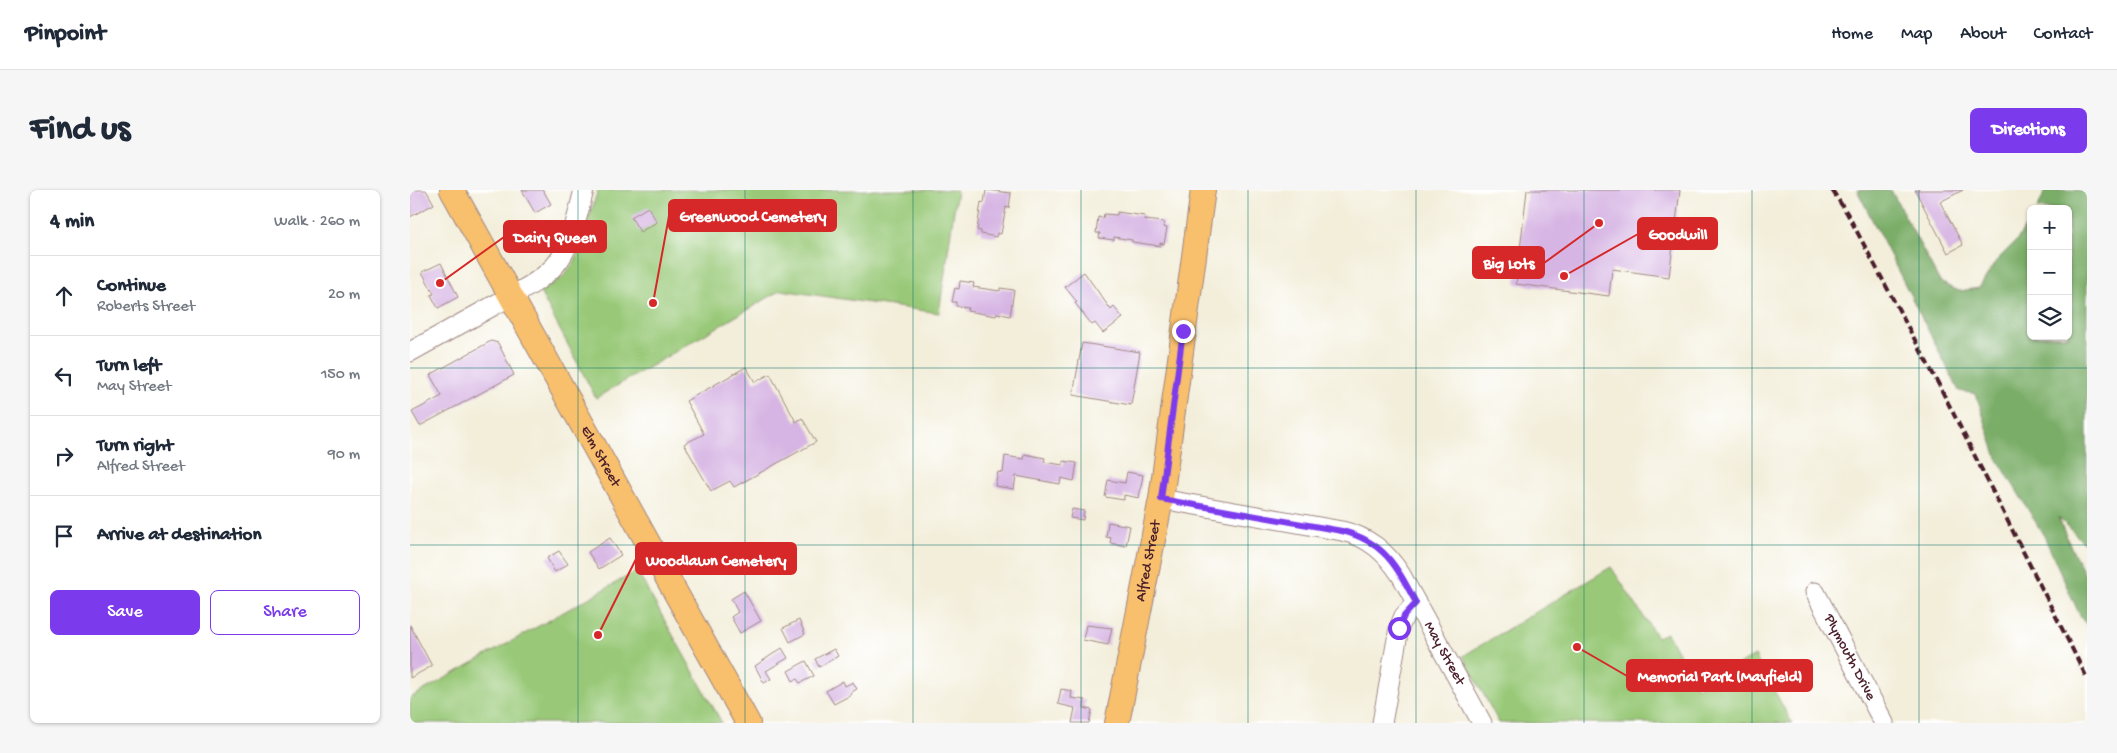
<!DOCTYPE html>
<html lang="en">
<head>
<meta charset="utf-8">
<style>
  body { margin:0; font-family:"Gochi Hand",sans-serif; background:#f6f6f7; color:#1f2937 }
  .controls { position:absolute; right:15px; top:15px; display:grid; overflow:hidden; border-radius:8px; box-shadow:0 1px 4px #0004 }
  .controls button { width:45px; height:45px; display:grid; place-items:center; padding:0; border:0; border-bottom:1px solid #e0e1e3; background:#fff; color:#1f2937; font:25px sans-serif }
  .stop { position:absolute; width:15px; height:15px; margin:-11px; border:4px solid #7c3aed; border-radius:50%; background:#fff }
  .stop.end { background:#7c3aed; border-color:#fff; box-shadow:0 1px 5px #0008 }
  .list { margin:0; padding:0; list-style:none }
  h2 { display:flex; justify-content:space-between; align-items:center; height:65px; margin:0; padding:0 20px; font-size:21px }
  h2 small { font-size:16px; font-weight:400; color:#747a83 }
  .list li { display:grid; grid-template-columns:32px 1fr auto; gap:15px; align-items:center; box-sizing:border-box; height:80px; padding:0 20px; border-top:1px solid #e0e1e3 }
  .list b { display:block; font-size:19px; white-space:nowrap }
  .list p { margin:0; font-size:16px; white-space:nowrap; color:#747a83 }
  .list em { font-size:16px; font-style:normal; color:#747a83 }
  .actions { display:flex; gap:10px; padding:15px 20px }
  .actions a { flex:1; padding:11px 0; border:1px solid #7c3aed; border-radius:8px; text-align:center; font-size:18px; color:#7c3aed }
  .actions .main { background:#7c3aed; color:#fff }
  .icon { flex:none; width:28px; height:28px; fill:none; stroke:currentColor; stroke-width:2; stroke-linecap:round; stroke-linejoin:round }
  .map { position:relative; flex:none; width:1677px; height:533px; overflow:hidden; border-radius:8px }
  header { display:flex; align-items:center; gap:30px; box-sizing:border-box; height:70px; padding:0 25px; background:#fff; border-bottom:1px solid #e0e1e3 }
  header strong { font-size:24px }
  nav { display:flex; gap:28px; margin-inline-start:auto; font-size:18px }
  .intro { display:flex; align-items:center; justify-content:space-between; box-sizing:border-box; height:120px; padding:0 30px }
  h1 { margin:0; font-size:35px }
  .button { padding:12px 22px; border-radius:8px; background:#7c3aed; color:#fff; font-size:18px; font-weight:700 }
  main { display:flex; gap:30px; padding:0 30px }
  aside { flex:1; background:#fff; border-radius:8px; box-shadow:0 1px 4px #0004 }
  .map>svg:first-child { display:block }
  .green { fill:#99c978; stroke:#727452 }
  .forest { fill:#7aad68; stroke:#62664a }
  .building { fill:#d6b4e3 }
  .lines { fill:none; stroke-linecap:round; stroke-linejoin:round }
  .minor-casing { stroke:#9e8682; stroke-width:21 }
  .major-casing { stroke:#9e8682; stroke-width:26 }
  .minor { stroke:#fff; stroke-width:19 }
  .major { stroke:#f8bf6c; stroke-width:24 }
  .rail { stroke:#4a1f2b; stroke-width:4; stroke-dasharray:8 4; stroke-linecap:butt }
  .route { stroke:#7c3aed; stroke-width:6 }
  .grid { fill:none; stroke:#0f766e; stroke-width:1; stroke-opacity:0.55 }
  .labels { text-anchor:middle; dominant-baseline:central; stroke-width:4; stroke-linejoin:round; paint-order:stroke }
  .street-label { font-size:15px; fill:#4a1f2b; stroke:#fff }
  .leader { fill:none; stroke:#d62828; stroke-width:2 }
  .callout-dot { fill:#d62828; stroke:#fff; stroke-width:2 }
  .callout { fill:#d62828; stroke:#d62828; stroke-width:2 }
  .callout-label { font-size:16px; text-anchor:middle; font-weight:bold; fill:#fff }
</style>
</head>
<body>
<header>
<strong>Pinpoint</strong>
<nav><a>Home</a><a>Map</a><a>About</a><a>Contact</a></nav>
</header>
<div class="intro"><h1>Find us</h1><a class="button">Directions</a></div>
<main>
<aside>
<h2>4 min<small>Walk · 260 m</small></h2>
<ul class="list">
<li><svg class="icon" aria-label="ahead" viewBox="0 0 24 24"><path d="M12 20V5M6 11l6-6 6 6"/></svg><div><b>Continue</b><p>Roberts Street</p></div><em>20 m</em></li>
<li><svg class="icon" aria-label="left" viewBox="0 0 24 24"><path d="M17 20v-9H6M10 6l-5 5 5 5"/></svg><div><b>Turn left</b><p>May Street</p></div><em>150 m</em></li>
<li><svg class="icon" aria-label="right" viewBox="0 0 24 24"><path d="M7 20v-9h11M14 6l5 5-5 5"/></svg><div><b>Turn right</b><p>Alfred Street</p></div><em>90 m</em></li>
<li><svg class="icon" aria-label="arrive" viewBox="0 0 24 24"><path d="M6 21V4h12l-3 4 3 4H6"/></svg><div><b>Arrive at destination</b></div></li>
</ul>
<div class="actions"><a class="main">Save</a><a>Share</a></div>
</aside>
<div class="map">
<svg width="1677" height="533" viewBox="0 0 1677 533">
  <rect width="100%" height="100%" fill="#fff"/>
  <filter id="ink" filterUnits="userSpaceOnUse"><feTurbulence type="fractalNoise" baseFrequency=".02" numOctaves="2"/><feDisplacementMap in="SourceGraphic" scale="10" xChannelSelector="R" yChannelSelector="G"/><feConvolveMatrix kernelMatrix="1 2 1 2 8 2 1 2 1" color-interpolation-filters="sRGB"/></filter>
  <filter id="wash" filterUnits="userSpaceOnUse"><feTurbulence type="fractalNoise" baseFrequency=".0096" numOctaves="4" result="noise"/><feDisplacementMap in="SourceGraphic" scale="20" xChannelSelector="R" yChannelSelector="G"/><feGaussianBlur stdDeviation="1.12" result="paint"/><feColorMatrix in="noise" values="0 0 0 0 0 0 0 0 0 0 0 0 0 0 0 0 0 1.4 0 .05"/><feComposite in="paint" operator="in"/></filter>
  <g filter="url(#wash)">
    <rect width="100%" height="100%" fill="#f3eeda"/>
    <path class="green" d="M188,0h359l-18,123 -158,-23 -185,108 -56,-106 24,-16 11,-15z
      M1201,377l46,70 10,-4 30,54 58,-31 37,67h-293l-36,-67z
      M227,381l85,152h-312v-25z"/>
    <path class="forest" d="M1447,0h34l49,92 19,9 20,-3 17,-27 21,-21 14,-22v118h37v-127h-31l9,-19h41v356l-29,-29 13,30 16,32v46l-6,-7 -37,-82 -47,-78 -21,-64 -17,-3z"/>
    <g id="blocks">
      <path class="building" d="M0,0h16l8,14 -24,13z
        M112,0h21l8,14 -16,9z
        M576,0l25,3 -2,15 -3,-1 -5,27 -4,-1 -1,4 -15,-3v-3l-4,-1 4,-28 3,1z
        M1117,0h153l-11,87 -57,-8 -3,27 -93,-12z
        M1505,0h48l-23,12 23,43 -15,8z
        M238,17l9,15 -17,10 -9,-15z
        M707,22l28,4 -1,4 20,2 -1,5 4,1 -3,16 -4,-1v3l-28,-4v-2l-18,-3v3l-15,-2 1,-5h-4l2,-16 5,1 1,-4 13,1z
        M31,73l17,34 -20,11 -7,-13 3,-1 -12,-22z
        M674,82l27,38 3,-3 9,11 -20,15 -8,-10 -3,2 -17,-22 2,-1 -12,-15z
        M550,91l14,2 -1,4 27,4v-3l14,2 -4,26 -13,-3 -1,3 -29,-5 1,-3 -12,-2v-4h-4l3,-14 4,1z
        M81,151l7,2 16,32 -94,51 -8,-14 30,-16 -12,-21z
        M672,153l58,9 -9,53 -58,-10z
        M336,177l9,15 15,-8 26,48 6,-4 14,24 -82,45 -4,-6 -19,10 -27,-47 20,-10 -18,-33z
        M615,264l20,4 -1,4 19,3v-4l14,2 -3,18 -13,-3 -1,6 -44,-8 -2,13 -19,-3 3,-14 5,1 2,-17 19,3z
        M717,282l16,3 -4,23 -15,-3v5l-19,-3 3,-17 17,3z
        M662,319l12,2 -1,9 -13,-2z
        M698,332l22,4 -4,20 -16,-3 1,-5 -5,-1z
        M200,348l11,17 -22,14 -11,-17z
        M149,361l9,13 -13,8 -8,-14z
        M334,401l17,30 -21,12 -9,-16 7,-5 -7,-13z
        M389,430l6,14 -15,8 -7,-14z
        M0,435l22,41 -22,12z
        M676,435l26,3 -4,17 -25,-5z
        M372,458l6,10 -22,13 5,8 -7,4 -9,-17z
        M424,459l4,7 -19,11 -4,-8z
        M396,471l8,15 -14,7 -3,-4 -4,2 -5,-10z
        M433,491l2,5 8,-4 4,7 -7,4 1,2 -17,9 -8,-13z
        M651,499l11,2 -1,7 14,2 -1,8 8,2 -3,13h-17l3,-15 -17,-4z"/>
    </g>
  </g>
  <g filter="url(#ink)">
    <use href="#blocks" fill-opacity="0" stroke="#9e8682" stroke-width="1"/>
    <g class="lines">
      <defs>
        <g id="minor">
          <path d="M0,162c27,-15 54,-30 81,-45 23,-13 54,-26 69,-48 13,-20 18,-46 24,-69"/>
          <path id="s1" d="M751,309l181,32c27,6 44,21 59,44l81,148"/>
          <path id="s2" d="M1405,402l69,131"/>
          <path d="M972,533l17,-95 5,-12 12,-13"/>
        </g>
        <g id="major">
          <path id="s3" d="M42,0l296,533"/>
          <path id="s4" d="M707,533l44,-224 42,-309"/>
        </g>
      </defs>
      <use href="#minor" class="minor-casing"/>
      <use href="#major" class="major-casing"/>
      <use href="#minor" class="minor"/>
      <use href="#major" class="major"/>
      <path class="rail" d="M1422,0l15,23 92,172 148,293"/>
    </g>
  </g>
  <g class="lines" filter="url(#ink)">
    <path class="route" d="M773,141l-22,168 181,32c42,10 55,36 74,72l-12,13 -5,12"/>
  </g>
  <path class="grid" d="M168,0v533M335,0v533M503,0v533M671,0v533M838,0v533M1006,0v533M1174,0v533M1342,0v533M1509,0v533M0,178h1677M0,355h1677"/>
  <g class="labels">
    <g class="street-label">
      <text stroke="none"><textPath href="#s3" startOffset="305">Elm Street</textPath></text>
      <text stroke="none"><textPath href="#s4" startOffset="165">Alfred Street</textPath></text>
      <text stroke="none"><textPath href="#s1" startOffset="349">May Street</textPath></text>
      <text stroke="none"><textPath href="#s2" startOffset="74">Plymouth Drive</textPath></text>
    </g>
  </g>
  <path class="leader" d="M243 113L259 26M1154 86L1228 44M30 93L94 47M1189 33L1134 73M188 445L226 369M1167 457L1217 486"/>
  <g class="callout-dot">
    <circle cx="243" cy="113" r="5"/>
    <circle cx="1154" cy="86" r="5"/>
    <circle cx="30" cy="93" r="5"/>
    <circle cx="1189" cy="33" r="5"/>
    <circle cx="188" cy="445" r="5"/>
    <circle cx="1167" cy="457" r="5"/>
  </g>
  <g class="callout">
    <rect x="259" y="10" width="167" height="31" rx="5"/>
    <rect x="1228" y="28" width="79" height="31" rx="5"/>
    <rect x="94" y="31" width="102" height="31" rx="5"/>
    <rect x="1063" y="57" width="71" height="31" rx="5"/>
    <rect x="226" y="353" width="160" height="31" rx="5"/>
    <rect x="1217" y="470" width="185" height="31" rx="5"/>
  </g>
  <g class="callout-label">
    <text x="343" y="31">Greenwood Cemetery</text>
    <text x="1268" y="49">Goodwill</text>
    <text x="145" y="52">Dairy Queen</text>
    <text x="1099" y="78">Big Lots</text>
    <text x="306" y="375">Woodlawn Cemetery</text>
    <text x="1310" y="491">Memorial Park (Mayfield)</text>
  </g>
</svg>
<div class="controls">
<button>+</button>
<button>−</button>
<button><svg class="icon" aria-label="layers" viewBox="0 0 24 24"><path d="M12 4l9 5-9 5-9-5zM3 14l9 5 9-5"/></svg></button>
</div>
<div class="stop" style="left:989px;top:438px"></div>
<div class="stop end" style="left:773px;top:141px"></div>
</div>
</main>
</body>
</html>
